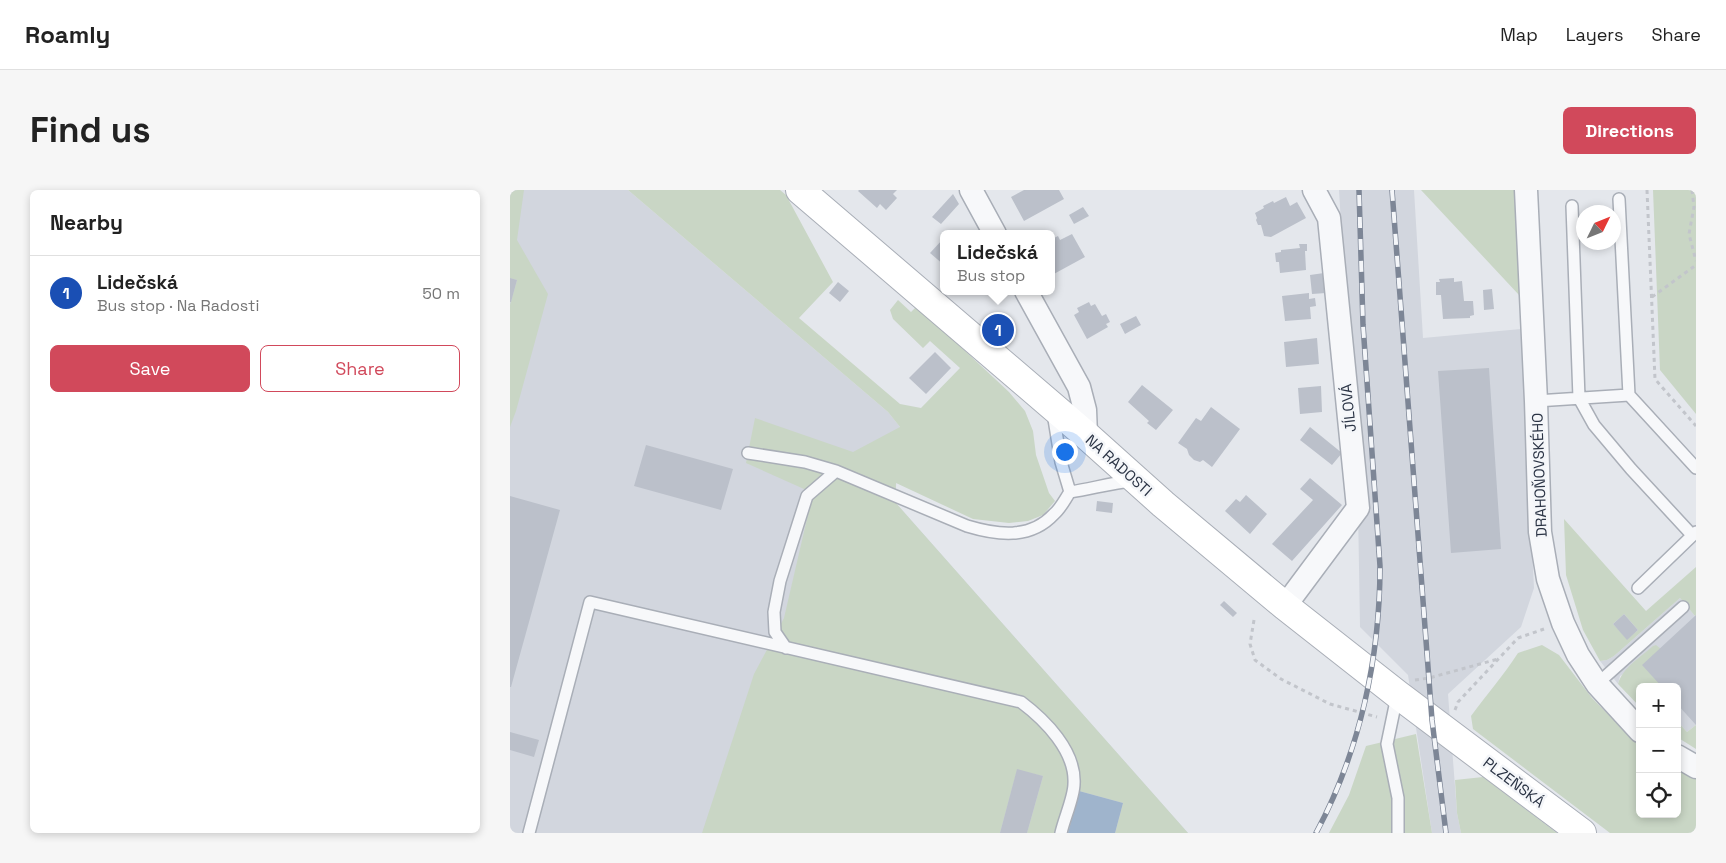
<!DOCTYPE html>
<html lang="en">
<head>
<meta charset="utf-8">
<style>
  body { margin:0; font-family:"Space Grotesk",sans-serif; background:#f6f6f6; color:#222 }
  .controls { position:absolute; right:15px; bottom:15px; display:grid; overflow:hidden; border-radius:8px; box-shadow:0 2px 8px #0003 }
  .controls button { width:45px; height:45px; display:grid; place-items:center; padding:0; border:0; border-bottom:1px solid #e0e0e0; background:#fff; color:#222; font:25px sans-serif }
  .compass { position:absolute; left:1066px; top:15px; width:45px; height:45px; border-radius:50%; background:#fff; box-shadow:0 2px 8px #0003; rotate:47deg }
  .you { position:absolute; left:554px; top:261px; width:18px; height:18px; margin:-12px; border:4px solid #fff; border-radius:50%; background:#1a73e8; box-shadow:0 0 0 8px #1a73e833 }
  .badge { display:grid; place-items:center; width:32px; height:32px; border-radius:50%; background:#d1495b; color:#fff; font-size:16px; font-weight:700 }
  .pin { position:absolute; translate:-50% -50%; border:2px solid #fff; box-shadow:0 1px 5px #0006 }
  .popup { position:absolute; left:430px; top:40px; width:115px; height:65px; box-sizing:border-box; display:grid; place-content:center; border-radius:8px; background:#fff; filter:drop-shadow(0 1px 4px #0005); font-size:16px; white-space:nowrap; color:#767676 }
  .popup b { font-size:19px; color:#222 }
  .popup::after { content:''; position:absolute; left:50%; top:100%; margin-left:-10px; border:10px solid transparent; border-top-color:#fff }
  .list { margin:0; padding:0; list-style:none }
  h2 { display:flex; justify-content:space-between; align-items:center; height:65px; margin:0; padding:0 20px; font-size:21px }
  h2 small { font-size:16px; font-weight:400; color:#767676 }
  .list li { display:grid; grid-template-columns:32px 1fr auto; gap:15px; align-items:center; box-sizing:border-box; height:75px; padding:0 20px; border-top:1px solid #e0e0e0 }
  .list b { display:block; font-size:19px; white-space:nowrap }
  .list p { margin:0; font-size:16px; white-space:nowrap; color:#767676 }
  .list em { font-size:16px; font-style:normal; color:#767676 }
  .actions { display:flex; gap:10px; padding:15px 20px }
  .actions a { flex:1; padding:11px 0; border:1px solid #d1495b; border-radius:8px; text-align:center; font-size:18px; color:#d1495b }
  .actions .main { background:#d1495b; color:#fff }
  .icon { flex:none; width:28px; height:28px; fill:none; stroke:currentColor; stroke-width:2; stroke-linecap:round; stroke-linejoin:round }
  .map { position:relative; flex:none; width:1186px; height:643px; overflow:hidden; border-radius:8px }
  header { display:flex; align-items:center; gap:30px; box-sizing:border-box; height:70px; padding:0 25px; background:#fff; border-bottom:1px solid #e0e0e0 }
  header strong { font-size:24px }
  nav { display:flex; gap:28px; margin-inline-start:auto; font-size:18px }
  .intro { display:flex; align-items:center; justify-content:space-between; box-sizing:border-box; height:120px; padding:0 30px }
  h1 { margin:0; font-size:35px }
  .button { padding:12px 22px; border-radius:8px; background:#d1495b; color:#fff; font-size:18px; font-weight:700 }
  main { display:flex; gap:30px; padding:0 30px }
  aside { flex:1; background:#fff; border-radius:8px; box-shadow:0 2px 8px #0003 }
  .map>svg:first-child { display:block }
  .built { fill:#d2d6de }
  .green { fill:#c9d6c5; fill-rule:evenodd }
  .water { fill:#9fb4cc }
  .building { fill:#bbc0ca }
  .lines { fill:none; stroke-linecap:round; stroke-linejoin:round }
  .lane-casing { stroke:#a9aeb7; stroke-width:14 }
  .street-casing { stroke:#a9aeb7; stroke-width:25 }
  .secondary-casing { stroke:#a9aeb7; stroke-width:30 }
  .path { stroke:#c2c5cb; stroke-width:3; stroke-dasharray:4 4; stroke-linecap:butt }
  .lane { stroke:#f7f8fa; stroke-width:11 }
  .street { stroke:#f7f8fa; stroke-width:22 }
  .secondary { stroke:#fff; stroke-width:28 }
  .rail-casing { stroke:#7d8696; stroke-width:5.5 }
  .rail { stroke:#f4f6f9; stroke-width:4; stroke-dasharray:11; stroke-linecap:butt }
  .labels { text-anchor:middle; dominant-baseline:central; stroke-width:5; stroke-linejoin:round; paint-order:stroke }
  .street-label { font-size:15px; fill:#2b3445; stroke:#f4f6f9 }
</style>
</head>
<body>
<header>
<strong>Roamly</strong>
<nav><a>Map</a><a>Layers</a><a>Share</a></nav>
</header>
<div class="intro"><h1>Find us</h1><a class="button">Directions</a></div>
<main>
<aside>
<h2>Nearby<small></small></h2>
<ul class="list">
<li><span class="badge" style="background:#1a4fb4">1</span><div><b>Lidečská</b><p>Bus stop · Na Radosti</p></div><em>50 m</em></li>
</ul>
<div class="actions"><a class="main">Save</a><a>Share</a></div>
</aside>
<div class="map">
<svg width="1186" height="643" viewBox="0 0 1186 643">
  <rect width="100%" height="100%" fill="#e4e7ec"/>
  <path class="built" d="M0,0h118l260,222 12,15 -5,75 293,331h-678z
    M829,0h75l9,148 98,-9 13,259 -13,39 -73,67 9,119 4,20h-29l-24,-158 -48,-48 -2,-119z
    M1170,408l15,18 1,-1v110l-9,7 -10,-11v-34h-17l-18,-22 18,-16 -40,27 -2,8 -18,-23 7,-1 7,-4z"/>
  <path class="green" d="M0,0h14l-7,50 31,54 -32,117 -6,16v-122l7,-25 -7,-2z
    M118,0h152l6,5 47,87 -34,36 101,86 21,4 39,-40 -30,-27 -7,7 -30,-29 -3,-9 8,-10 13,12 6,-6 92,86 16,19 8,20 3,24 13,38 6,8 -12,14 -15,6 -19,2 -36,-4 -77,-36 -1,19 293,331h-73l8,-30 -44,-12 -11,42h-41l16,-57 -26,-6 -17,63h-298l52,-159 30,-56 29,-125 -67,-30 9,-45 98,34 47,-25 -12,-15z
    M911,0h94l4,105z
    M1143,0h43v224l-36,-44z
    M1054,329l82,92 50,-44v48l-1,1 -15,-18 -66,58 -7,4 -7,1 -17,-31 -17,-55zM1114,424l14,16 -11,9 -14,-15z
    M1032,455l17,10 33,43 48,49v67h37v-46l19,10v55h-86l-137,-104 -2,-13c16,-22 33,-41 47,-63z
    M1146,455l5,4v37l-21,1v20l-22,-23c5,-17 23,-27 35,-38z
    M1167,531l10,11 9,-7v24l-19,-12z
    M906,544l16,99h-103l20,-38 17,-49z
    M973,587l74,56h-96l-4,-20 -2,-33z"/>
  <path class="water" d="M569,601l44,12 -8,30h-47z"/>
  <path class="building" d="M349,0h38l-4,4 4,4 -11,12 -6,-6 -3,4 -19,-17z
    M514,0h35l5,9 -40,22 -13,-24z
    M443,4l6,10 -18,20 -9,-7z
    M776,7l4,9 7,-4 9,16 -35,19 -7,-1 -3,-11h-3l-2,-5 1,-2 -2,-5 9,-5 -1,-2 10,-5 1,2z
    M573,17l6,9 -15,8 -5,-9z
    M562,44l13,23 -33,18v-36l6,-3 2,4z
    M433,49l1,1v25l-14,-12z
    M789,54h8v7h-2l1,19 -26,3 -1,-11h-3l-1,-9 6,-1v-2l19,-2z
    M814,83l2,20 -14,1 -2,-19z
    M0,88l7,2 -6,22h-1z
    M944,88v4l8,-1 2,20h9l1,14 -4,1v2l-27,1 -2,-24h-5v-13h4l-1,-3z
    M328,92l11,9 -9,11 -11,-9z
    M982,99l2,20 -10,1 -1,-20z
    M799,103v6l6,-1 1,8 -6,1 1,12 -26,2 -3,-25z
    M579,112l2,4 4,-2 7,12 4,-2 4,8 -4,2 2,3 -21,12 -13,-24 5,-3 -2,-4z
    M626,126l5,9 -16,9 -5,-10z
    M807,148l2,26 -33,3 -2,-25z
    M425,162l16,16 -25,26 -17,-16z
    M979,178l12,181 -50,4 -13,-182z
    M632,195l31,25 -17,20 -9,-7 2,-2 -21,-19z
    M811,196l1,26 -22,2 -2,-26z
    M701,217l29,22 -28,38 -9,-7 -3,2 -6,-2 -5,-5 -2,-6 -9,-6 18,-25 5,3z
    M800,237l32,26 -10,12 -32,-25z
    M136,255l87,24 -12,41 -87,-24z
    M800,288l32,27 -50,56 -20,-17 41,-44 -13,-11z
    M736,305l21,19 -17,20 -25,-23 11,-12 4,3z
    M0,306l50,14 -49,177h-1z
    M587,311l16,2 -1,10 -16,-2z
    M714,411l13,12 -4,4 -13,-12z
    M1114,424l14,16 -11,10 -14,-16z
    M1186,425v110l-19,-21v-17h-15l-20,-22z
    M0,542l29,8 -5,17 -24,-7z
    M507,579l26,7 -16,57h-27z"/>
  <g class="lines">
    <defs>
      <path id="lane" d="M1109,9l10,196 67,73
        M1062,16l7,192 15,27 37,44 61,66
        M1026,211l93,-6
        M543,223l8,49 9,30c21,-3 41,-9 62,-11
        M238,263l57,9 31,9 131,55c30,9 63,14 87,-12 7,-6 11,-15 16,-22
        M1128,398l58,-56
        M276,458l-11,-16 -1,-20 6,-31 27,-85 29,-25
        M1087,494l86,-77
        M887,506l-10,48 11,54v35
        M19,643l61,-231 431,100c24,18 55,49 53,82 0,13 -10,35 -13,49"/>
      <path id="street" d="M461,0l24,44
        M1016,0l10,211 4,131 8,47 15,44 15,32 19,29 43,47
        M516,101l53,96 6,23 1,25
        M775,416l73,-98 -29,-290 -15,-28
        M1167,566l19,11"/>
      <path id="secondary" d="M290,0l286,245 77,69 122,102 112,88 185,139"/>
    </defs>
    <use href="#lane" class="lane-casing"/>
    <use href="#street" class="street-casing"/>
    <use href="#secondary" class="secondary-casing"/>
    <path class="path" d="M1137,0l8,189 41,47
      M1182,0l2,17 -5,27 7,27
      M1142,107l44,-32
      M744,430l-4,24 5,16 26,19 49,25 47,13
      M905,490l14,-2 69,-19
      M945,520l3,-8 60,-64 26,-9"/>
    <use href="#lane" class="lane"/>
    <use href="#street" class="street"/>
    <use href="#secondary" class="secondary"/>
    <defs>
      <path id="rail" d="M882,0l40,530 14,113
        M806,643c44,-82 64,-175 64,-267l-17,-241 -4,-135"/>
    </defs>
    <use href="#rail" class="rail-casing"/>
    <use href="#rail" class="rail"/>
  </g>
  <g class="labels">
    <g class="street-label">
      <text transform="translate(838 218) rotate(-96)">JÍLOVÁ</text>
      <text transform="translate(609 275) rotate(42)">NA RADOSTI</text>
      <text transform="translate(1029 285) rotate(-92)">DRAHOŇOVSKÉHO</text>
      <text transform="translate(1004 592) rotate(37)">PLZEŇSKÁ</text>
    </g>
  </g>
</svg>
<div class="controls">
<button>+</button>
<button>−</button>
<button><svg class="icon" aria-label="locate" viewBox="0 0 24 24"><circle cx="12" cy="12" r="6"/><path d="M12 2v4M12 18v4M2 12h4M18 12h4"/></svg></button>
</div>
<svg class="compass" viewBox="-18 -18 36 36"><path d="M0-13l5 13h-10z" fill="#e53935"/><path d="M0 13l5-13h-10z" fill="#767676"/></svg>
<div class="you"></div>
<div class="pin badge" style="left:488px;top:140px;background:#1a4fb4">1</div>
<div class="popup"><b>Lidečská</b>Bus stop</div>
</div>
</main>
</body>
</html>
